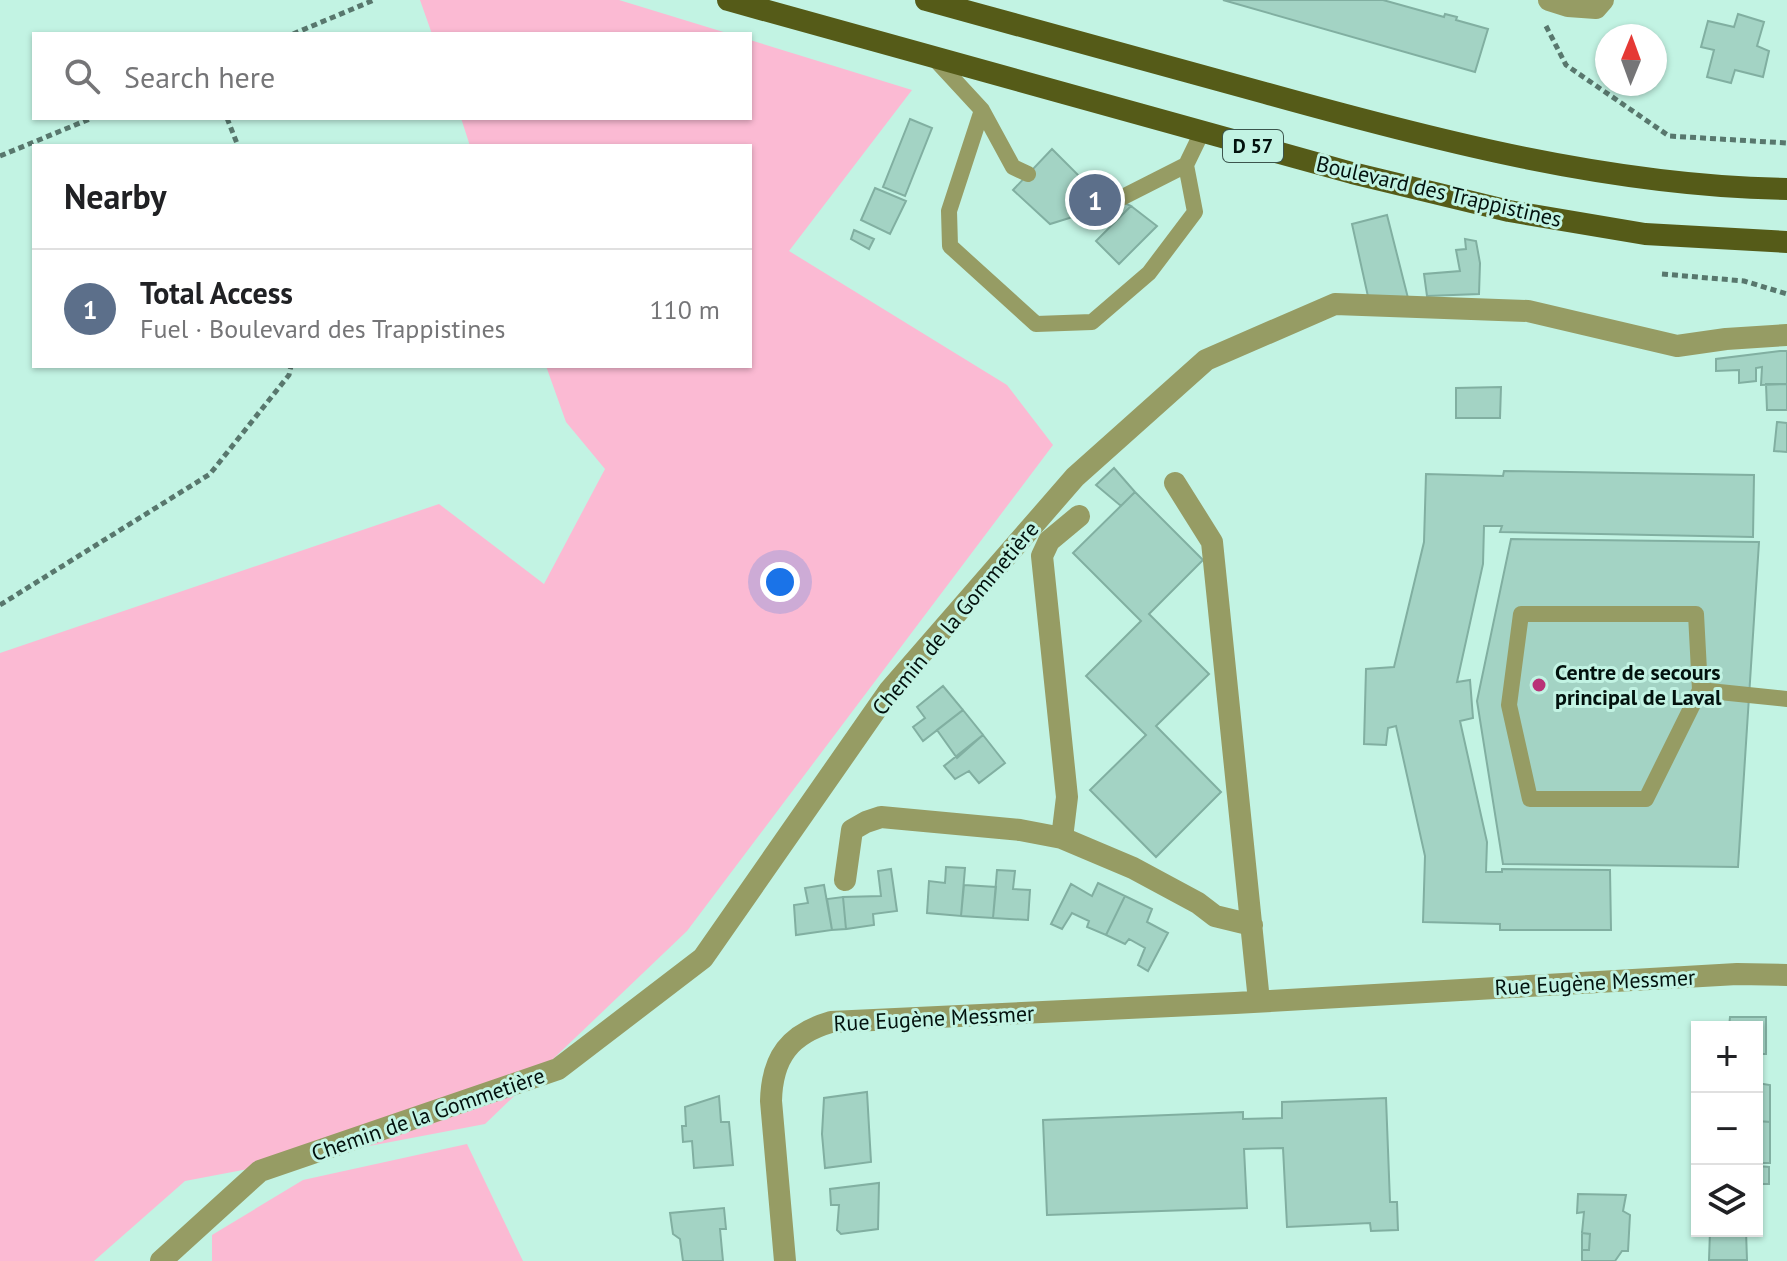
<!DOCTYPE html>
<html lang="en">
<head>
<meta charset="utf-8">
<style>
  body { margin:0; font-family:"PT Sans",sans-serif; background:#f2f2f2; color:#202124 }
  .controls { position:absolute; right:24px; bottom:24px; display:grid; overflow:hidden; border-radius:0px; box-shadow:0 2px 6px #0004 }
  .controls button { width:72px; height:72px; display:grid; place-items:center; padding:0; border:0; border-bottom:2px solid #e0e0e0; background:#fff; color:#202124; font:40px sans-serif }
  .compass { position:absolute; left:1595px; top:24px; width:72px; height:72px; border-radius:50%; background:#fff; box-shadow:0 2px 6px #0004; rotate:1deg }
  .you { position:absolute; left:780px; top:582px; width:28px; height:28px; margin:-20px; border:6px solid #fff; border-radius:50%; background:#1a73e8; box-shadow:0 0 0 12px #1a73e833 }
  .badge { display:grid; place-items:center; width:52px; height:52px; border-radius:50%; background:#b93377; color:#fff; font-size:26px; font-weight:700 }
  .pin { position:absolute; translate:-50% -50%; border:4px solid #fff; box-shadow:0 2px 8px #0006 }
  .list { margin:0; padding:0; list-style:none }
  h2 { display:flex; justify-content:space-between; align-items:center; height:104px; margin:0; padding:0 32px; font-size:34px }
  h2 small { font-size:26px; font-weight:400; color:#757577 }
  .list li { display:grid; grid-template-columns:52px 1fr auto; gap:24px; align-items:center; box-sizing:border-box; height:120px; padding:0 32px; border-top:2px solid #e0e0e0 }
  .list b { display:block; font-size:30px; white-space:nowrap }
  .list p { margin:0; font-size:26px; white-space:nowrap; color:#757577 }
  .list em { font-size:26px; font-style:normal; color:#757577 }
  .icon { flex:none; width:44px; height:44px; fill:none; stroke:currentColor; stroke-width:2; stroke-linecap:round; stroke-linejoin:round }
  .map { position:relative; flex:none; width:1787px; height:1261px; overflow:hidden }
  .search { position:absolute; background:#fff; box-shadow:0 2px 6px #0004; left:32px; top:32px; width:720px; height:88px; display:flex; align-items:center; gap:20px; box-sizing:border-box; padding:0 28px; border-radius:0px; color:#757577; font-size:30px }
  .panel { position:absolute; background:#fff; box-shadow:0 2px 6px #0004; left:32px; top:144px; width:720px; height:224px; border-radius:0px }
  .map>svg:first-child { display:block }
  .green { fill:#fbbad3 }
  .building { fill:#a3d3c4; stroke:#81afa1; stroke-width:2 }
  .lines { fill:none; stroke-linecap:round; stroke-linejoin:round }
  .path { stroke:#58776d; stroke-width:5; stroke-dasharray:6 4; stroke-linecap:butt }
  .service { stroke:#969c64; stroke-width:16 }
  .minor { stroke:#969c64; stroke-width:22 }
  .primary { stroke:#555b18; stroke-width:22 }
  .poi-dot { fill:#b93377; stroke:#c2f3e3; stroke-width:3 }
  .labels { text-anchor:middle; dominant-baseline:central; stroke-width:6; stroke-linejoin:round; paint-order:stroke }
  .shield { fill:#c2f3e3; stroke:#3c554d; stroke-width:2 }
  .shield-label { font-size:20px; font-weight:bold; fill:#02110d }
  .street-label { font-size:22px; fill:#02110d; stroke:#c2f3e3 }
  .poi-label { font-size:22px; font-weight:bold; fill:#02110d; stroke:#c2f3e3; text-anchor:start }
</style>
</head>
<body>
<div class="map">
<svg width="1787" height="1261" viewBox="0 0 1787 1261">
  <rect width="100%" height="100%" fill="#c2f3e3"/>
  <path class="green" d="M420,0h199l111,34h-298z
    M750,40l162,50 -123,161 218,134 46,60 -366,486 -202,193 -300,57 -91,80h-94v-608l439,-149 105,80 61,-115 -39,-47 -20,-56h204v-220h-280l-9,-28h289z
    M467,1144l56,117h-311v-26l91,-55z"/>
  <path class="building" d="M1223,0h160l61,17 1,-3 12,3 -1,3 32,9 -13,43z
    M1738,14l26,8 -7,24 12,5 -6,26 -28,-7 -4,13 -24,-6 7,-27 -13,-3 7,-26 26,6z
    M910,119l22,9 -27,68 -22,-9z
    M1052,149l37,37 42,20 -13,13 -20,-10 -48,15 -37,-34z
    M875,188l31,13 -16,33 -29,-14z
    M1131,206l26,20 -38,38 -23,-23z
    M1387,215l21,83 -39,3 -17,-77z
    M854,230l20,9 -5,10 -18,-10z
    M1465,239l11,2 4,22 -1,31 -52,2 -3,-22 36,-3 -4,-21 10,-1z
    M1780,351h7v33l-26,1 1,-18 -6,1v13l-17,2v-13l-23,1v-12z
    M1766,384h21v26h-20z
    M1501,387l-1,31h-44v-30z
    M1777,422l10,1v29l-13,-1z
    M1114,468l21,24 -14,14 -25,-21z
    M1504,471l250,4 -1,62 -253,-5 2,-6h-18l-1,38 -26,118 13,-2 3,38 -13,3 27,121 -1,30h16v-3l108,1 1,60h-111v-6l-77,-2 2,-66 -29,-130 -8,2 -2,17 -22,-1 2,-75 28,-2 30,-125 2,-68 77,2z
    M1135,492l68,68 -54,54 60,60 -53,52 65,66 -65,65 -66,-67 56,-55 -60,-59 55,-55 -68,-68z
    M1511,539l248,3 -21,325 -235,-3 -26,-163z
    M943,686l20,24 -40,31 -10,-14 12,-9 -8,-11z
    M963,710l20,25 -26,23 -20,-28z
    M983,735l22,28 -26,20 -10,-12 -14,8 -11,-13z
    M946,867l19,1 -4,48 -34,-3 2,-32 16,2z
    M891,869l6,42 -24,3 1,11 -28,4 -3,-32 38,-1 -3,-25z
    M997,870l18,1 -2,18 17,1 -2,30 -35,-2z
    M1098,883l27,13 -19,39 -19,-8 2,-6 -17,-8 -10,16 -11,-5 20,-40 21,12z
    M824,885l8,45 -36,5 -2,-30 14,-2 -3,-15z
    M964,885l32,2 -3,31 -32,-2z
    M1125,896l27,13 -5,13 21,11 -20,38 -10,-6 7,-17 -16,-9 -4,5 -19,-9z
    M843,897l3,32 -14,1 -5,-31z
    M1730,1017h36v37h-9v-27h-28z
    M1757,1083l13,2v37l-13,-1z
    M867,1092l4,70 -46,6 -3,-34 2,-36z
    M719,1096l2,26h8l4,43 -39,3 -2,-27 -9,1 -1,-16h4l-1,-19z
    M1386,1098l4,104h7l1,28 -27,1 -1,-8 -83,4 -4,-79 -39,1 3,59 -200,7 -4,-95 200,-8v7l39,-1v-16z
    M1757,1121l13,1v41h-13z
    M1757,1166l12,1v17h-12z
    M879,1183l-1,46 -37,5 -4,-4 2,-25h-8l-1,-16z
    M1578,1194l48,1 -3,16 7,4 -2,36h-6l-7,10h-33v-11h7l1,-16 -8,-1 2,-21 -7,1z
    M724,1208l2,21h-6l3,32h-40l-3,-22 -7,-5 -3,-21z
    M1710,1231h36l1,29h-38z
    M1582,1233l8,1 -1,16h-7z"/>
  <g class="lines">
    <path class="path" d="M1546,26l20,39 103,71 118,7
      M293,34l81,-34
      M227,118l11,28
      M0,156l92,-38
      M1662,274l82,7 43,13
      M0,605l210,-131 79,-99 2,-9"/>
    <path class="service" d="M933,57l49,53 31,57 15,7
      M982,110l-33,101 1,35 86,78 56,-2 57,-49 46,-61 -9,-47 16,-33
      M1117,200l69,-35
      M1521,614h175l4,76 -54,109h-116l-21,-94z
      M1700,690l87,9"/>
    <path class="minor" d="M1549,0l19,6 28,2 7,-8
      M1175,483l37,59 47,459
      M1062,838l5,-41 -25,-241 7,-15 30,-25
      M845,880l7,-50 14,-8 15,-5 139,13 42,8 71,30 65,35 17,13 37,9
      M161,1261l99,-90 298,-102 145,-111 186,-267 186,-214 131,-117 129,-56 193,7 149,35 49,-7 61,-4
      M785,1261l-14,-160c1,-44 19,-67 60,-79l404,-19 502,-29 50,1"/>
    <path class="primary" d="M728,0l624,173 157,38 136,23 142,8
      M926,0c113,31 226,62 339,93 169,47 345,93 522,96"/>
  </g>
  <circle class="poi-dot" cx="1539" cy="685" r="8"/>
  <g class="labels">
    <rect class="shield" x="1223" y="130" width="60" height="32" rx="6"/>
    <g class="shield-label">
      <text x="1253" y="146">D 57</text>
    </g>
    <g class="street-label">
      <text transform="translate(1439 191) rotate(13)">Boulevard des Trappistines</text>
      <text transform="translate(955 618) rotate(-50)">Chemin de la Gommetière</text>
      <text transform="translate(1595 982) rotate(-3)">Rue Eugène Messmer</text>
      <text transform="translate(934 1018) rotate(-3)">Rue Eugène Messmer</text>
      <text transform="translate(428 1114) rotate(-19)">Chemin de la Gommetière</text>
    </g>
    <g class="poi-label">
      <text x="1555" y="672">Centre de secours<tspan x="1555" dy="25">principal de Laval</tspan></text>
    </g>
  </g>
</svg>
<div class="controls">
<button>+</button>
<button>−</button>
<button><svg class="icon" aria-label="layers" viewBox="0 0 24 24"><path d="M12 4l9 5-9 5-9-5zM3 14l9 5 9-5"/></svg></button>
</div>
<svg class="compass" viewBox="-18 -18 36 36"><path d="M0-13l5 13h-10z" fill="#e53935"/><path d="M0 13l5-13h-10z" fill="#757577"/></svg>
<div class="you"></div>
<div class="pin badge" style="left:1095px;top:200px;background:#5c6f8a">1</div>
<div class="search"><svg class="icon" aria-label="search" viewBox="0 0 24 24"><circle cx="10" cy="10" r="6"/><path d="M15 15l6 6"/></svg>Search here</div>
<section class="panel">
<h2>Nearby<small></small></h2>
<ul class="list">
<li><span class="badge" style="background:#5c6f8a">1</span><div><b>Total Access</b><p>Fuel · Boulevard des Trappistines</p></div><em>110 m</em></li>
</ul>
</section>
</div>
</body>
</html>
